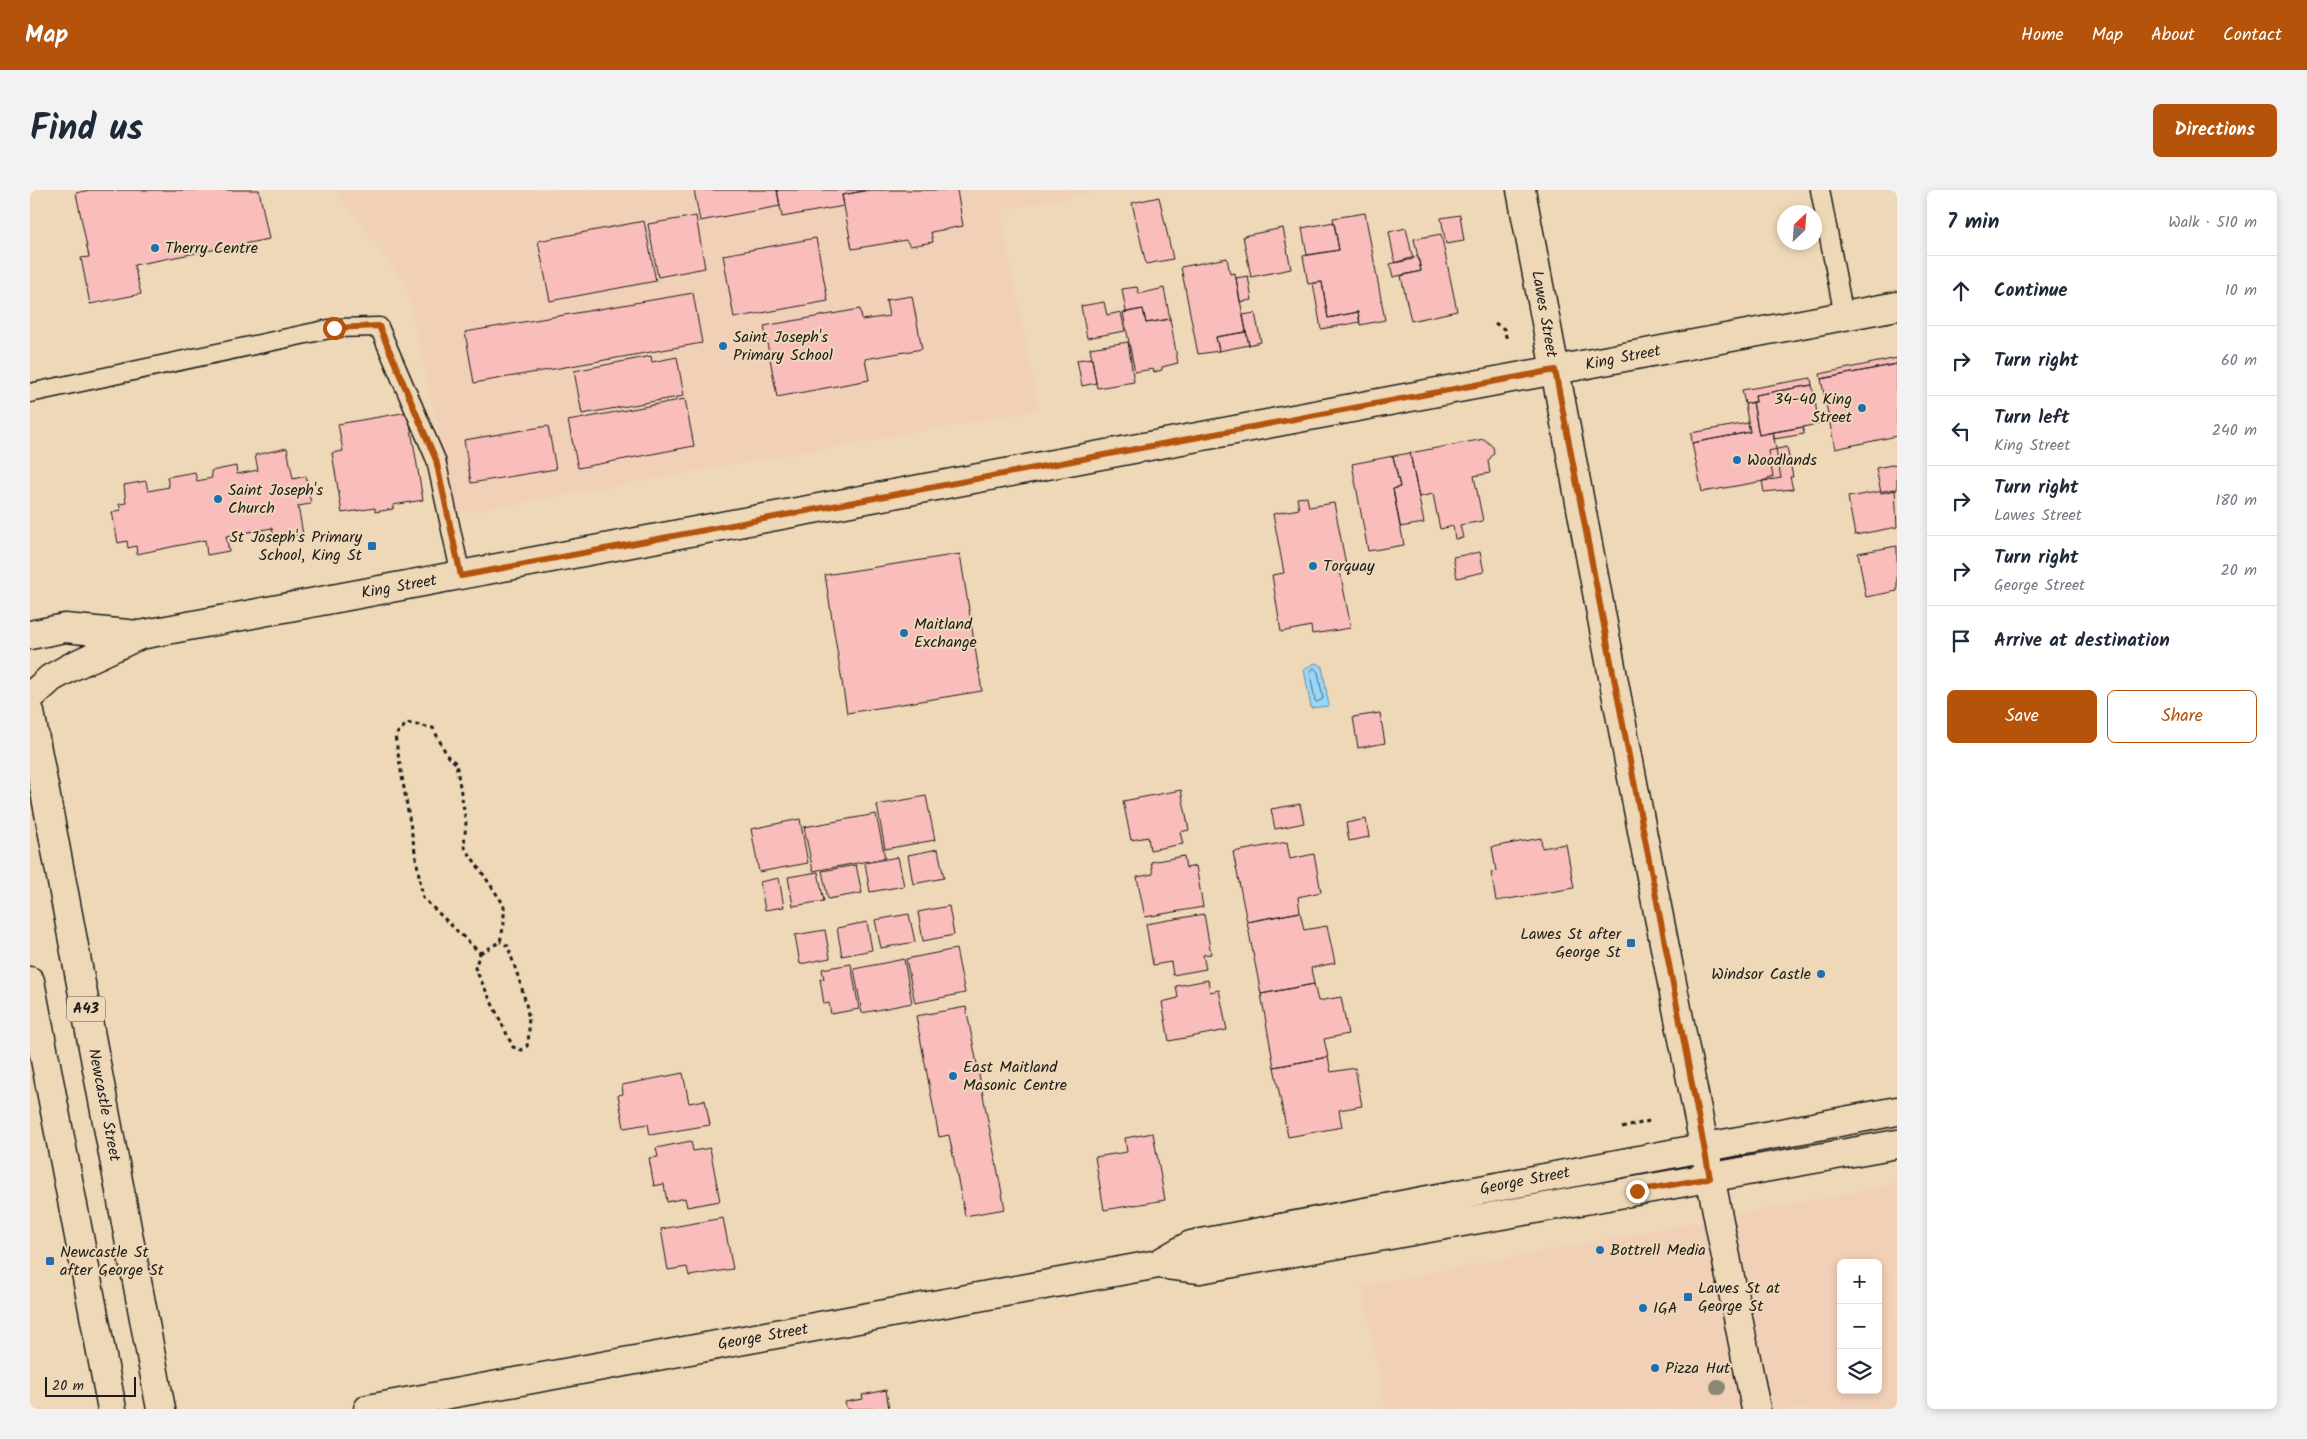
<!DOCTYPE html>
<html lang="en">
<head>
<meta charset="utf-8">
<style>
  body { margin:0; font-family:Kalam,sans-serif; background:#f2f2f3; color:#1f2937 }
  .controls { position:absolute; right:15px; bottom:15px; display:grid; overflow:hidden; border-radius:8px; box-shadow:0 2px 8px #0003 }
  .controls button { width:45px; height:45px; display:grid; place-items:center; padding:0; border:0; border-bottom:1px solid #e0e1e3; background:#fff; color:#1f2937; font:25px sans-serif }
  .compass { position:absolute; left:1747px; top:15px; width:45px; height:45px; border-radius:50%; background:#fff; box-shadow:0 2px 8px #0003; rotate:25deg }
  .scale { position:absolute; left:15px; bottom:12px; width:91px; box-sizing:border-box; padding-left:5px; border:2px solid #1c1c1c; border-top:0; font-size:14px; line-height:18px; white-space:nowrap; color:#1c1c1c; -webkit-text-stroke:4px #eed8b7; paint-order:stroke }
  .stop { position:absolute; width:15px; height:15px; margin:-11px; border:4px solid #b45309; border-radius:50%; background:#fff }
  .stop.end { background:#b45309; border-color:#fff; box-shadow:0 1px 5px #0008 }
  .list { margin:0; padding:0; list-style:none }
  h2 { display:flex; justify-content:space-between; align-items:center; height:65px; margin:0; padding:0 20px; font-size:21px }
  h2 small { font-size:16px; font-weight:400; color:#747a83 }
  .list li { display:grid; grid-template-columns:32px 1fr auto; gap:15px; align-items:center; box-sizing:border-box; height:70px; padding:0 20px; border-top:1px solid #e0e1e3 }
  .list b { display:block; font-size:19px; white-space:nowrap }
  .list p { margin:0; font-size:16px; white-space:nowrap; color:#747a83 }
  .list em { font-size:16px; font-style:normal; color:#747a83 }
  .actions { display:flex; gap:10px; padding:15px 20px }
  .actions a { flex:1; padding:11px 0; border:1px solid #b45309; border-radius:8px; text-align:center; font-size:18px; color:#b45309 }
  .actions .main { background:#b45309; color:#fff }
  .icon { flex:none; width:28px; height:28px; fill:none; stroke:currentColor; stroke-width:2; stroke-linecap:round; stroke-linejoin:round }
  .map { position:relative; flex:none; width:1867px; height:1219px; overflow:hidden; border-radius:8px }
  header { display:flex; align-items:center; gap:30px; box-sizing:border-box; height:70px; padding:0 25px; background:#b45309; color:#fff }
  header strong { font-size:24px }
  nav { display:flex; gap:28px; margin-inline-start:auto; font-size:18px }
  .intro { display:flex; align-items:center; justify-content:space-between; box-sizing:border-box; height:120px; padding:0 30px }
  h1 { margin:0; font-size:35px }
  .button { padding:12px 22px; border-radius:8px; background:#b45309; color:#fff; font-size:18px; font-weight:700 }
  main { display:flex; gap:30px; padding:0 30px }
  aside { flex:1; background:#fff; border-radius:8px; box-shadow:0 2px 8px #0003 }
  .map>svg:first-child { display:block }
  .built { fill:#f1d0b8; fill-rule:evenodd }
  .water { fill:#99d7fa; stroke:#678ca1 }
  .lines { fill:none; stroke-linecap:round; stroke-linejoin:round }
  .shore { stroke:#4e6775; stroke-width:1 }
  .building { fill:#f9bdbb; stroke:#1c1c1c }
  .service-casing { stroke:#1c1c1c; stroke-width:21 }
  .minor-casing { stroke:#1c1c1c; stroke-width:31 }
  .secondary-casing { stroke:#1c1c1c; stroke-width:31 }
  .trunk-casing { stroke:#1c1c1c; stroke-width:31 }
  .path { stroke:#1c1c1c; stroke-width:3; stroke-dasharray:4 4; stroke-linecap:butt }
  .service { stroke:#eed8b7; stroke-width:18 }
  .minor { stroke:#eed8b7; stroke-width:28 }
  .secondary { stroke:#eed8b7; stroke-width:28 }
  .trunk { stroke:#eed8b7; stroke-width:28 }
  .tree { fill:#8b8772 }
  .route { stroke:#b45309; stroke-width:6 }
  .poi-dot { fill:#1f6fb2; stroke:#eed8b7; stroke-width:2 }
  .labels { text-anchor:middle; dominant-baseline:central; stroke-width:4; stroke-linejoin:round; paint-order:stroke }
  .shield { fill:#eed8b7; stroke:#5b544a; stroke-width:1 }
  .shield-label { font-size:15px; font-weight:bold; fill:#1c1c1c }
  .poi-label { font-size:16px; fill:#1c1c1c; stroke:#eed8b7; text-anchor:start }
  .street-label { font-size:16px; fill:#1c1c1c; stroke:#eed8b7 }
</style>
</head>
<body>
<header>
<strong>Map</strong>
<nav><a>Home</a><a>Map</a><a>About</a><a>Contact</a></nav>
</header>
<div class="intro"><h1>Find us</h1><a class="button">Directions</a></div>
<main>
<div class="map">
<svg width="1867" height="1219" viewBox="0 0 1867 1219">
  <rect width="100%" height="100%" fill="#eed8b7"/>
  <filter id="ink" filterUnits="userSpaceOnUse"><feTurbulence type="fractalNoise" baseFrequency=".02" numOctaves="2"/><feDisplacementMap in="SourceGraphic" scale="10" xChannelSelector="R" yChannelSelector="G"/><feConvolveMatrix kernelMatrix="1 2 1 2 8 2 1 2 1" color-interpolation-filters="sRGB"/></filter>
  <g filter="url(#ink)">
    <path class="built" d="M305,0h754l1,3 -90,17 39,200 -582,104 -52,-231z
      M1867,994v225h-511l-24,-123zM1811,1073h37v127h-37z"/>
    <path class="water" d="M1285,473l7,3 7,40 -18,2 -7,-39z"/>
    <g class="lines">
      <path class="shore" d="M1284,478l4,4 5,27 -6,3 -2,-1 -5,-28z"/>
    </g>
    <path class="building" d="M59,0h170l10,49 -135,26 7,29 -51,10 -9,-46 8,-1 -13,-64z
      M664,0h83l3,16 -80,15z
      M747,0h87v1l-22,4 2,11 -62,11z
      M839,0h88l6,36 -32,6 2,10 -23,4 -4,-6 -54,9 -10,-54z
      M1129,7l14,62 -27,5 -14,-61z
      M1335,23l20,107 -25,5 -2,-13 -30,6 -6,-36 -14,2 -5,-28 36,-6 -6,-32z
      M1430,25l4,26 -18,3 -5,-26z
      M666,26l9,52 -47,9 -10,-53z
      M614,31l12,60 -106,20 -12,-60z
      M1304,32l5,28 -32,5 -5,-27z
      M1253,38l8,41 -40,8 -8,-41z
      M1376,38l7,31 -18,4 -6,-31z
      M1411,44l16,77 -46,10 -10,-45 20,-5 -7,-32z
      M786,48l12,63 -94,17 -11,-63z
      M1388,66l3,15 -28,6 -3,-13z
      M1197,68l3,16 5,-1 11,59 -30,5 3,14 -21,3 -17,-87z
      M1218,86l4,24 -12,2 -4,-24z
      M1292,92l6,36 30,-6 2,10 -39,7 -8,-46z
      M1107,97l2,7 25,-6 6,31 -24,4 -3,-14 -17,3 -4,-23z
      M663,103l9,50 -228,40 -9,-51z
      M882,106l10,53 -57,10 4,21 -92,17 -13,-71 96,-17 2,11 27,-4 -3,-16z
      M1074,112l3,13 14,-3 4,19 -38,7 -6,-32z
      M1113,119l3,14 24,-4 8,44 -16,4v3l-8,2 -1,-3 -18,3 -12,-59z
      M1225,123l6,29 -12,3 -6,-30z
      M1216,142l3,13 -30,6 -3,-14z
      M1098,152l6,40 -37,6 -7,-40z
      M621,166l1,6 25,-5 7,39 -102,18 -8,-43z
      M1062,168l4,25 -14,3 -5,-26z
      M1867,168v6l-76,15 -1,-5z
      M1867,174v72l-62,13 -14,-70z
      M1781,188l1,7 -57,10 1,7 -11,2 -3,-14z
      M1782,195l7,39 -60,11 -6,-33h3l-1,-7z
      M655,209l9,47 -116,22 -10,-47z
      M1723,212l6,33 14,-3 8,46 -79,14 -10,-49 58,-11 -5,-28z
      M378,222l15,88 -30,5v4l-18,3v-4l-33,5 -10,-60 11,-2 -5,-27z
      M1718,233l2,9 -58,11 -1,-10z
      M518,236l8,43 -85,14 -7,-43z
      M1773,237l1,7 -30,5 -1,-7z
      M1454,249l9,8 1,6 -6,8 2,12 -16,3 9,45 -23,4 3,13 -8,1 -2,-13 -13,3 -7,-35 -14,3 -9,-44z
      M1757,257l6,30h-3l3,12 -29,3 -2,-11 11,-4 -5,-26z
      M257,258l6,31 13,-3 5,28 -13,2 5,28 -29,5 -2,-11 -46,8 3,15 -22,4 -2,-15 -68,14 -1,-8 -8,2 -1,-7 -9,2 -6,-31 9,-2 -2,-6 7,-1 -2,-18 22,-4 2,10 21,-4 -2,-10 28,-5 2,9 15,-3 -1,-7 25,-5 1,8 21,-4 -3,-15z
      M1380,263l14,70 -24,4 -7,-38 7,-2 -7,-31z
      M1363,266l7,31 -7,2 11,56 -36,6 -16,-87z
      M1867,274v26l-16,3 -5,-25z
      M1865,299l2,38 -42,8 -7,-38z
      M1277,307l2,10 25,-4 12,62 -7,1 12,62 -39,6 -1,-8 -30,6 -9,-57 12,-2 -11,-59 26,-5 -2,-11z
      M1867,356v45l-31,6 -8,-44z
      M1450,362l4,20 -27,6 -4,-21z
      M930,364l22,137 -135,22 -22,-138z
      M1350,523l5,30 -27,5 -5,-31z
      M1151,600l8,40 -9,2 3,12 -33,6 -2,-13 -17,3 -8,-39z
      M896,606l9,44 -50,9 -8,-44z
      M1270,614l4,19 -29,6 -4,-20z
      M846,624l9,44 -72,13 -9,-44z
      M770,629l8,44 -49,9 -8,-43z
      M1336,629l3,18 -20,4 -3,-18z
      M1511,648l1,10 24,-4 8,44 -78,13 -5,-29 5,-1 -4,-24z
      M1257,652l3,17 24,-5 7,38 -23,5 2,15 -53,10 -14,-70z
      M908,659l6,29 -31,6 -5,-29z
      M1154,666l2,12 10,-2 7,41 -58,10 -8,-40 16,-3 -2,-12z
      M868,667l6,29 -34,6 -5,-29z
      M826,675l6,28 -34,6 -6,-28z
      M788,682l6,29 -31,5 -5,-29z
      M749,688l5,29 -19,3 -5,-28z
      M919,716l5,29 -31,6 -5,-29z
      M1270,722l4,18 23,-4 8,37 -24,5 3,16 -53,10 -14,-72z
      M879,724l6,28 -34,6 -6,-28z
      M1174,724l7,40 -8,1 3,14 -33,6 -2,-13 -18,3 -7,-41z
      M837,732l5,28 -30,6 -5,-28z
      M795,740l5,28 -30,6 -5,-29z
      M926,759l9,44 -50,10 -9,-44z
      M874,769l8,44 -50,10 -8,-44z
      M821,774l8,45 -28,5 -2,-11 -5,1 -4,-25h4l-2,-10z
      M1178,790l2,12 9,-2 8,40 -58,11 -7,-39 16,-4 -2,-12z
      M1284,794l4,17 23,-4 7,37 -24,5 4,18 -54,10 -13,-73z
      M936,817l39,202 -40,7 -16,-81 -10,2 -23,-121z
      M1298,867l3,15 24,-4 7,38 -23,4 3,17 -54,10 -14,-70z
      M653,883l6,30 16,-3 5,25 -60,10 -2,-11 -24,4 -6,-33 5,-1 -1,-9z
      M1123,943l12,67 -61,10 -9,-53 32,-5 -2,-14z
      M661,951l2,10 17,-3 10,53 -33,6 -2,-9 -18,4 -3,-18 -10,2 -5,-28 9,-1 -2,-9z
      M693,1028l10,51 -44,7 -2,-9 -19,3 -7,-41z
      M856,1200l3,19h-42l-2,-7 18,-3 -1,-4z"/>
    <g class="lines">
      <defs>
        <path id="service" d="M1790,0l24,126
          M0,203l304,-65 45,-1 57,133 25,116"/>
        <path id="minor" d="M0,445l35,-7 73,7
          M0,507l21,-19 22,-12 67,-31 1757,-329
          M1128,1074l33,-19 706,-134
          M338,1219l790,-145 42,5 697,-125"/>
        <path id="secondary" d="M1491,0l123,651 112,568"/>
        <path id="trunk" d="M0,522l131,697
          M0,791l82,428"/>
      </defs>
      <use href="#service" class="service-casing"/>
      <use href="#minor" class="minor-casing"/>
      <use href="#secondary" class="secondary-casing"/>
      <use href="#trunk" class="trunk-casing"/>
      <path class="path" d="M1465,133l9,6 3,11
        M450,763l20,-11 4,-18v-19l-40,-59 2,-24 -10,-59 -8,-6 -15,-29 -26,-5 -12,13 28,162 57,55 -5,15 38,79 9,3 5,-4c8,-32 -10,-69 -19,-100l-8,-4
        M1592,938l31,-8"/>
      <use href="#service" class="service"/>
      <use href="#minor" class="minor"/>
      <use href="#secondary" class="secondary"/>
      <use href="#trunk" class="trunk"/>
    </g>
    <circle class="tree" cx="1688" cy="1197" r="8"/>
  </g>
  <g class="lines" filter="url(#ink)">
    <path class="route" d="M304,138l45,-2 57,134 25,116 1094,-206 155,808 -73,13"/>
  </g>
  <g class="poi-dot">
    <circle cx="125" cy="58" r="5"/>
    <circle cx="693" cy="156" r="5"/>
    <circle cx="1832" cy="218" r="5"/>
    <circle cx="1707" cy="270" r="5"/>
    <circle cx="188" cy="309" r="5"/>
    <rect x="337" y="351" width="10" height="10" rx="2.5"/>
    <circle cx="1283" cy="376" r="5"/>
    <circle cx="874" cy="443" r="5"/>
    <rect x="1596" y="748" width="10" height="10" rx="2.5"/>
    <circle cx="1791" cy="784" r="5"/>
    <circle cx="923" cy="886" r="5"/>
    <circle cx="1570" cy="1060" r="5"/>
    <rect x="15" y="1066" width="10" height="10" rx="2.5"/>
    <rect x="1653" y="1102" width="10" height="10" rx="2.5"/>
    <circle cx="1613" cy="1118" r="5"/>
    <circle cx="1625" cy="1178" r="5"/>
  </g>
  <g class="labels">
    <rect class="shield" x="37" y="806.5" width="38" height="25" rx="4"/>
    <g class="shield-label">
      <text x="56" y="819">A43</text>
    </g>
    <g class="poi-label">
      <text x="135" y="58">Therry Centre</text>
      <text x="703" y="147">Saint Joseph's<tspan x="703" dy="18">Primary School</tspan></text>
      <text x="1822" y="209" text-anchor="end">34-40 King<tspan x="1822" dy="18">Street</tspan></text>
      <text x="1717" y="270">Woodlands</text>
      <text x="198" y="300">Saint Joseph's<tspan x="198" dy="18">Church</tspan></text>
      <text x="332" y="347" text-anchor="end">St Joseph's Primary<tspan x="332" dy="18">School, King St</tspan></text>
      <text x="1293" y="376">Torquay</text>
      <text x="884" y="434">Maitland<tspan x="884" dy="18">Exchange</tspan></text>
      <text x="1591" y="744" text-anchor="end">Lawes St after<tspan x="1591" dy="18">George St</tspan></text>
      <text x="1781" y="784" text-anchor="end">Windsor Castle</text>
      <text x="933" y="877">East Maitland<tspan x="933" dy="18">Masonic Centre</tspan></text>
      <text x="1580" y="1060">Bottrell Media</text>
      <text x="30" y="1062">Newcastle St<tspan x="30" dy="18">after George St</tspan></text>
      <text x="1668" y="1098">Lawes St at<tspan x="1668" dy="18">George St</tspan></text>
      <text x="1623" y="1118">IGA</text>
      <text x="1635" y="1178">Pizza Hut</text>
    </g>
    <g class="street-label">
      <text transform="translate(1514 124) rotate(80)">Lawes Street</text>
      <text transform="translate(1593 168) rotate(-11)">King Street</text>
      <text transform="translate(369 397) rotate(-10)">King Street</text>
      <text transform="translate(74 915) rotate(79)">Newcastle Street</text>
      <text transform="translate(1495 991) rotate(-11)">George Street</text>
      <text transform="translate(733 1147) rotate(-10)">George Street</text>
    </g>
  </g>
</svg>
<div class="controls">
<button>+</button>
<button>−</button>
<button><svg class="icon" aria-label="layers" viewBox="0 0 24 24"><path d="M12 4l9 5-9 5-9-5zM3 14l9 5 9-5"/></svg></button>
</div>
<svg class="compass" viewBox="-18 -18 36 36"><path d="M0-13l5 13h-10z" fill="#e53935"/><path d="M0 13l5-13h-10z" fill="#747a83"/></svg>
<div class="scale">20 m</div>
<div class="stop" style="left:304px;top:138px"></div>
<div class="stop end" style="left:1607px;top:1001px"></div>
</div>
<aside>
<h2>7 min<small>Walk · 510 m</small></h2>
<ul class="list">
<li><svg class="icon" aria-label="ahead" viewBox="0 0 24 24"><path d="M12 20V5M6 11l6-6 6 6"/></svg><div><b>Continue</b></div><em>10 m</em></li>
<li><svg class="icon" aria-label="right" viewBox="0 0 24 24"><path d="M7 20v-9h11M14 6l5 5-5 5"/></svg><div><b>Turn right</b></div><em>60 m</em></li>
<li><svg class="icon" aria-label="left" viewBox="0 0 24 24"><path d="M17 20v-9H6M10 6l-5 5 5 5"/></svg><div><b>Turn left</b><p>King Street</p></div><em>240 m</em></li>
<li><svg class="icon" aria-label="right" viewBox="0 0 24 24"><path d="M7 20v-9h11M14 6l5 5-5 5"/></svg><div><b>Turn right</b><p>Lawes Street</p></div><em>180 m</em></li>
<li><svg class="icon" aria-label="right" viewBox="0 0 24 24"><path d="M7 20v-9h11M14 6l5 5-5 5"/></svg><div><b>Turn right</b><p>George Street</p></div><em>20 m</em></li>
<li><svg class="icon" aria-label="arrive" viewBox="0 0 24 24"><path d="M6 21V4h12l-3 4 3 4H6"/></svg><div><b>Arrive at destination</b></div></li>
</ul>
<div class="actions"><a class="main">Save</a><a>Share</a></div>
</aside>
</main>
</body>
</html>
